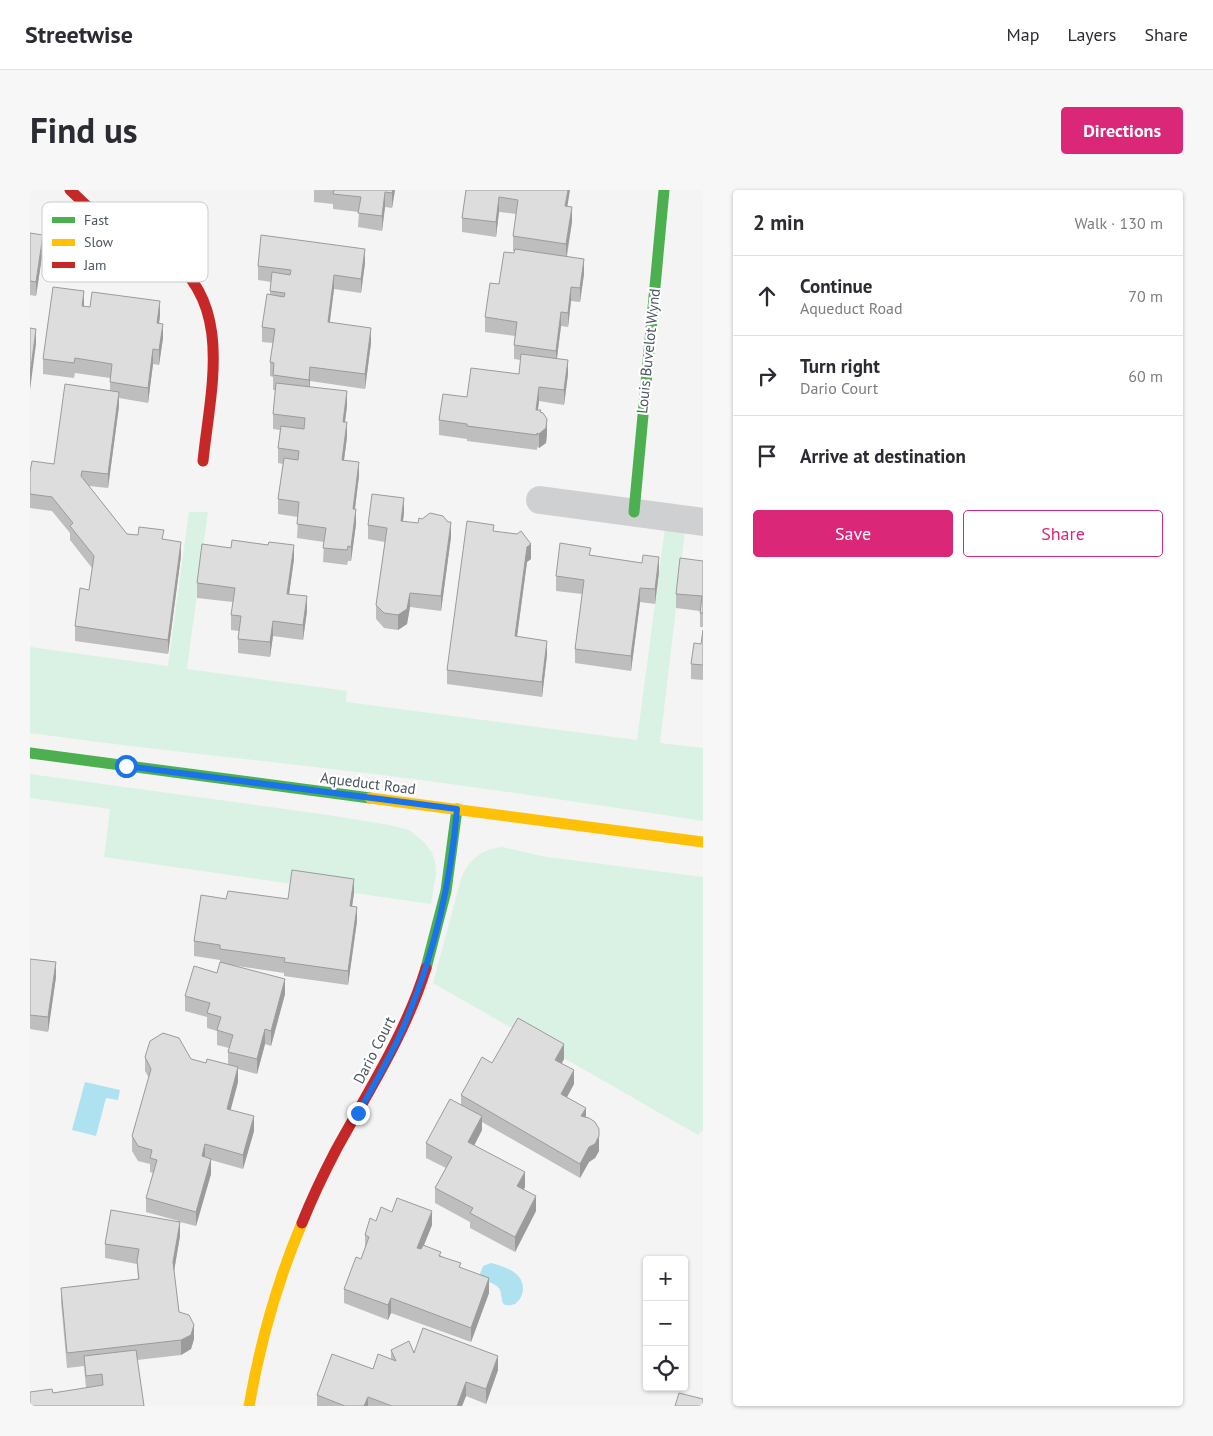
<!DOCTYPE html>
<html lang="en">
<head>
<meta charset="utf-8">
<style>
  body { margin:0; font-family:"PT Sans",sans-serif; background:#f7f7f7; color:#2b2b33 }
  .controls { position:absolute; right:15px; bottom:15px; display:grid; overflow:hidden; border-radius:5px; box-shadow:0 1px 4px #0004 }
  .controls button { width:45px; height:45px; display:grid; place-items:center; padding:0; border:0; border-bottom:1px solid #e1e1e2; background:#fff; color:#2b2b33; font:25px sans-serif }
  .stop { position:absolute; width:15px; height:15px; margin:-11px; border:4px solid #1a73e8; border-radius:50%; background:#fff }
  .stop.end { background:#1a73e8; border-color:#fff; box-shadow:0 1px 5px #0008 }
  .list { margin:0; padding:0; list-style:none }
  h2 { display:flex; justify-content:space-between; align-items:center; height:65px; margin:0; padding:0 20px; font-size:21px }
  h2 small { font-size:16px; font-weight:400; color:#7c7c81 }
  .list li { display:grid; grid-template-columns:32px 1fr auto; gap:15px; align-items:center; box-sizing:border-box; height:80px; padding:0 20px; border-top:1px solid #e1e1e2 }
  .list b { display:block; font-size:19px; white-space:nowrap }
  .list p { margin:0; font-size:16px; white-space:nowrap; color:#7c7c81 }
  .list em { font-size:16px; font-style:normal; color:#7c7c81 }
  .actions { display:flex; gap:10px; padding:15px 20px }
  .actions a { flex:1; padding:11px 0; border:1px solid #db2777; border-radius:5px; text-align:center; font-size:18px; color:#db2777 }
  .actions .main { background:#db2777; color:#fff }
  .icon { flex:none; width:28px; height:28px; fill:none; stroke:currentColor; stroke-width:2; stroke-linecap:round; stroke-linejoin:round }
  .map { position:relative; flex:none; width:673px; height:1216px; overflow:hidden; border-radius:5px }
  header { display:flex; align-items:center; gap:30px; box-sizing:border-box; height:70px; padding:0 25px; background:#fff; border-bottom:1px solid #e1e1e2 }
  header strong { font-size:24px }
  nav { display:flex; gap:28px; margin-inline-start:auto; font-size:18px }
  .intro { display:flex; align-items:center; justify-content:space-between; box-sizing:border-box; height:120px; padding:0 30px }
  h1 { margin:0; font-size:35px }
  .button { padding:12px 22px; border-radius:5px; background:#db2777; color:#fff; font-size:18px; font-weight:700 }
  main { display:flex; gap:30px; padding:0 30px }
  aside { flex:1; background:#fff; border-radius:5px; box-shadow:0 1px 4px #0004 }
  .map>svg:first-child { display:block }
  .green { fill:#d9f2e3 }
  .water { fill:#aee2f0 }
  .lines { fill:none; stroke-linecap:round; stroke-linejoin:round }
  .street { stroke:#ced0d2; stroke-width:28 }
  .fast { stroke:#4caf50; stroke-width:11 }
  .slow { stroke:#ffc107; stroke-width:11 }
  .jam { stroke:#c62828; stroke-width:11 }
  .wall { fill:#bebebf }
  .shaded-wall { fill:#9b9b9b }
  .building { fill:#ddddde; stroke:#9b9b9b }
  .route { stroke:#1a73e8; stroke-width:6 }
  .labels { text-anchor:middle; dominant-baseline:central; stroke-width:4.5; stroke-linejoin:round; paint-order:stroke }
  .street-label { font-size:15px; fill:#4a5661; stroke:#fff }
  .key { fill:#fff; stroke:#c9ccd0; stroke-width:1 }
  .key-label { font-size:14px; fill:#4a5661 }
</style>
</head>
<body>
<header>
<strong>Streetwise</strong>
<nav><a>Map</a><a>Layers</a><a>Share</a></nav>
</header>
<div class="intro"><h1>Find us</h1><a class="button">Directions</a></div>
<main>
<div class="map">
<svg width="673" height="1216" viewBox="0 0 673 1216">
  <rect width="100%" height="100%" fill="#f4f4f4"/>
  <path class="green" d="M159,322h19l-21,157 160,22 -1,11 291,38 28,-212 20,3 -25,212 43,5v73c-109,-17 -219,-33 -328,-47 -115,-14 -230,-25 -345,-41v-86l138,19z
    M0,584l298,41 62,10 19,5 15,12 8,11 3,9 1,12 -5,30 -327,-47 6,-48 -80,-11z
    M472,657l45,10 156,20v253l-5,5 -265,-152 28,-104c7,-19 21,-30 41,-32z"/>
  <path class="water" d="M55,892l35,8 -2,10 -12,-2 -10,38 -24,-6z
    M461,1073c14,4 33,9 32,27 -1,6 -3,10 -8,14 -19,6 -10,-10 -17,-17 -4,-4 -11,-5 -16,-8l-2,-5 3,-8z"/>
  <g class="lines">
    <path class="street" d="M510,310l163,22"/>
    <path class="fast" d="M604,322l30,-322
      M0,563l340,45
      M396,778l20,-77 11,-82"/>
    <path class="slow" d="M340,608l333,44
      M219,1216c11,-63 28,-124 53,-183"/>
    <path class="jam" d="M40,0c14,13 27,27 43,37 17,11 37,18 54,29 68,47 43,135 36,205
      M272,1033c10,-25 22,-50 34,-73 33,-60 70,-117 90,-182"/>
  </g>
  <path class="wall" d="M284,0h81l-3,18 -7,-1 -3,24 -24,-4 1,-15 -26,-3v-5l-19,-2z
    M436,0l101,17 5,15 -5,35 17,17 -4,28 -9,-1 -3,26 -7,-1 -4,32 11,16 -4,31 -25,-4 -1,9 3,3 6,21 -1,9 -7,5 -2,-1v3l-70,-9v-2l-28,-4v-15l28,-23 52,-23 2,-14 -7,-1v-14l1,-9 -30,-4v-15l14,-33 15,-31 1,-2h-2v-15l3,-22 -17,-2 -3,25 -34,-5v-14z
    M0,43l13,17 -7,46 -6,-1z
    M335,73l-4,30 -27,-4 -5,33 42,21 -6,46 -55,-8v6l37,19 -2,16 2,15 -3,23 15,16 -4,33 1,15 -5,37h-3l-1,4 -24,-3 1,-20 -27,-4 1,-21 -20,-3v-15l5,-35 -5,-1v-15l2,-18 -7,-1v-15l3,-24h-3v-13l-3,-1v-14l3,-19 -11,-1v-15l8,-33 1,-12 -13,-2v-14z
    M54,116l76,10 -1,7 4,15 -4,27 -6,-1 -5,39 -29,-5v8l-11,82 -19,-2 38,48 37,5 17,17 -13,98 -93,-13v-15l14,-36 3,-22 -22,-28v-7l-18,-22 -22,-3v-36l24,-8 56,-73v-13l-35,-5 -1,5 -31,-4v-15z
    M374,323l-1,8 48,16 -10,74 -31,-4 -3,17 -9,6 -14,-2 -8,-9v-14l9,-63 -17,-3v-14z
    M464,341l37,28 -4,3 -10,75 30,18 -5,42 -95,-13v-14z
    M201,358l63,11 -5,35 18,17 -4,29 -30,-4 -3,21 -32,-4v-14l1,-8 -8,-1v-15l2,-13 -36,-4v-15z
    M561,366l68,16 -4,32 -15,-2 -9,69 -56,-8v-14l7,-55 -26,-3v-15z
    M673,371v66h-3v-16l-24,-3v-14z
    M673,440v50l-12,-1v-15l10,-20z
    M324,703l-2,13 5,15 -9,64 -64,-9v-3l-53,-8 54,29 -14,52 -6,-2 -8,30 -19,-5v13l-8,28 24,21 -11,38 -32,-9v14l-15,52 -16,-4v14l-6,35 5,41 15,27 -3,10 -10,6 -44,5 7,46 -91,-13 33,-5 -2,-22 -17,2 -6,-66v-14l77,-9 -1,-15 -32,-6v-14l74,-23 -33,-9v-14l7,-25 -3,-1v-8l-12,-3 -6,-10v-15l17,-58 -4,-7v-14l46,2 15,4 22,2v-13l1,-4 -12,-3v-14l-10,-3v-11l-22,-6v-15l32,-23 3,-9v-4l-26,-4v-15l32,-42h62z
    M0,769l26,18 -8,55 -18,-3z
    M534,869l-2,4 12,21 -7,13 19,20 13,34 -4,7 -6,4 -9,16 -98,-56v8l-8,16 51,41 -1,2 12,22 -21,41 -45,-24v-6l-35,-19v-15l11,-20 -20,-10v-15l35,-39v-9l31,-32z
    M362,1022l40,13 -8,20 37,23 28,25 -18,49 -80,-29 -3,7 -44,-17v-14l17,-30 4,-11v-13l11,-14z
    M361,1160l23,3 84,17 -12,34 -20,-8 -4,10h-145v-11l56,-26 18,-10z"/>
  <path class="shaded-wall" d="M363,0h2l-3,18v-15z
    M538,0h2l-5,31v-15z
    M355,2v15l-3,24v-15z
    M469,7v15l-3,25v-15z
    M542,17v15l-6,36v-14z
    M13,45v15l-7,46v-14z
    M335,59v14l-4,30v-14z
    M554,69v15l-4,28v-14z
    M304,85v14l-6,48v-15z
    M541,97v14l-3,26v-14z
    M54,101v15l-2,15v-15z
    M130,111v15l-3,21v-14z
    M531,122v14l-5,39v-14z
    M133,134v14l-4,27v-15z
    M341,138v15l-6,46v-15z
    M6,139v15l-6,46v-15z
    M123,159v15l-5,39v-15z
    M538,170v14l-4,31v-15z
    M280,177v14l-1,14v-15z
    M509,197v14l-3,23v-14z
    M317,201v15l-4,30v-14z
    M89,202v14l-11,82v-14z
    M517,229v15l-1,9 -7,5v-14z
    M317,232v15l-5,38v-15z
    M329,272v14l-6,47v-14z
    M374,308v15l-3,22v-14z
    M326,319v15l-5,37v-14z
    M421,332v15l-10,74v-15z
    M151,352v14l-13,98v-14z
    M501,354v15l-4,3 -12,89v-15l12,-89z
    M264,355v14l-7,50v-15z
    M629,367v15l-4,32v-15z
    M610,398v14l-9,69v-15z
    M380,403v14l-3,17 -9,6v-15z
    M277,406v15l-4,29v-15z
    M243,431v15l-3,21v-15z
    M517,451v14l-5,42v-15z
    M324,689v14l-4,27v-14z
    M327,717v14l-9,64v-14z
    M26,772v15l-8,55v-15z
    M255,789v15l-14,52v-15z
    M235,839v15l-8,30v-15z
    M534,854v15l-9,15v-14z
    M208,877v15l-11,42v-15z
    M544,880v14l-13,24v-14z
    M556,918v15l-5,-7z
    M224,926v15l-11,38v-14z
    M452,926v14l-14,27v-15z
    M569,946v15l-4,7 -6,4 -9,16v-14l9,-17z
    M175,954v15l-3,-3z
    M181,969v15l-15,52v-14z
    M495,982v15l-8,14v-15z
    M506,1006v15l-21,41v-15z
    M402,1021v14l-15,37v-14z
    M150,1032v14l-7,41v-15z
    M459,1088v15l-18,49v-14z
    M361,1108v15l-3,7v-15z
    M164,1135v14l-3,10 -10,6v-15z
    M468,1166v14l-12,34v-15z
    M436,1192v14l-4,10h-5z
    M338,1207v9h-4z"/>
  <path class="building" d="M304,0h59l-1,3 -7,-1 -3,24 -24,-3 3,-16 -28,-3z
    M436,0h102l-3,16 7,1 -6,37 -53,-8 5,-36 -19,-3 -3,25 -34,-4z
    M0,43l13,2 -7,47 -6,-1z
    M231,45l104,14 -4,30 -27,-4 -6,47 43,6 -6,46 -55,-7 -1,13 -36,-5 1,-12 -4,-1 5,-33 -13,-2 5,-33 17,3 1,-4 -15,-2 2,-19 18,3 1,-5 -33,-4z
    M485,59l69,10 -4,29 -9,-1 -3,26 -7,-1 -5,39 -42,-6 3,-23 -32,-5 5,-34 9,1 5,-32 10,1z
    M23,97l31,4 -2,15 8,1 2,-15 68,9 -3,22 6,1 -4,26 -6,-1 -5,39 -38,-6 2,-18 -37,-6 -1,5 -31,-4z
    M0,138l6,1 -6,46z
    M491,164l47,6 -4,30 -25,-3 -3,23h5l-1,2 3,1 4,6 -1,9 -7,6 -2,-1v2l-70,-9v-2l-28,-4 4,-26 24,3 4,-29 48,6z
    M246,193l71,8 -4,31h4l-5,38 17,2 -6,47h3l-5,38 -3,-1 -1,4 -24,-2 3,-20 -29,-4 2,-22 -21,-3 6,-41 14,2 1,-9 -21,-3 3,-22 23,3 1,-11 -32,-4z
    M35,194l54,8 -11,82 -26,-3 -1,5 46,58 11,1 1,-8 25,3 -2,9 19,3 -13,98 -93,-14 5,-38 9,2 5,-34 -24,-30 3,-3 -21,-26 -22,-3v-22l2,-11 22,3z
    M342,304l32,4 -3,23 17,2 1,-5 3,1 8,-6 13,3 5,6h3l-10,74 -31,-3 -3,16 -9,6 -14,-2 -8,-8 11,-77 -19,-3z
    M437,331l27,4 -1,6 24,3 4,-3 10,13 -4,3 -12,89 32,5 -5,41 -95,-12z
    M202,350l36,5 1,-3 25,3 -7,49 20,2 -4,29 -30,-4 -3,21 -32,-3 3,-23 -10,-1 4,-27 -38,-5 5,-39 29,4z
    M530,353l31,5 -2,7 53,8 1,-8 16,2 -4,32 -15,-1 -9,68 -56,-7 9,-69 -28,-4z
    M650,368l23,3v52h-3l2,-17 -26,-2z
    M673,440v35l-12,-1 3,-21 7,1z
    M262,680l62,9 -4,27 7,1 -9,64 -64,-9 1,-4 -65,-9v-4l-26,-4 7,-46 25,4 2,-8 60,8z
    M0,769l26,3 -8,55 -18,-2z
    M190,772l65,17 -14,52 -6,-2 -8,30 -29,-7 5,-17 -16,-5 4,-13 -14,-4 3,-10 -25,-7 9,-30 23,7z
    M488,828l46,26 -9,16 19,10 -13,24 25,14 -5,8 8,2 6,4 4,7v7l-4,8 -6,3 -9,17 -119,-69 21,-38 10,6z
    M133,843l16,5 12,21 15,4 1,-4 31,8 -11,42 27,7 -11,39 -38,-11 -3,12 9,3 -15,53 -50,-14 11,-38 -7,-2 2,-8 -14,-4 -6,-10 19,-67 -6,-12 5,-16z
    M420,909l32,17 -14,26 57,30 -8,14 19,10 -21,41 -45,-24 3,-5 -38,-20 17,-31 -26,-14z
    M367,1008l35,13 -15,37 4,1 2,-4 18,7 -2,4 22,7 -2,4 30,11 -18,50 -80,-30 -3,7 -44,-16 12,-32 5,2 8,-22 -4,-2 5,-17 6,3 5,-14 11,5z
    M81,1020l69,12 -7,40 6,50 10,3 5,10 -3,10 -10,5 -114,13 -6,-65 78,-9 -2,-18 2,-12 -34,-5z
    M393,1138l75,28 -12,33 -20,-7 -9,24h-65l-24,-9 -4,9h-19l-28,-11 15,-41 41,15 5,-15 18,7 -5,-11 18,-9 5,12z
    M106,1160l8,56h-114v-14l22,-3 1,4 50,-8 -1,-11 -16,2 -2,-20z
    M649,1203l24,6v7h-28z"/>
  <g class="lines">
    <path class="route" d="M96,576l331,43c-6,73 -23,145 -51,212 -13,32 -31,62 -48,92"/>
  </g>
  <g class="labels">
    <g class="street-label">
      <text transform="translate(618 161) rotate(-84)">Louis Buvelot Wynd</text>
      <text transform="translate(338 593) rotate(7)">Aqueduct Road</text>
      <text transform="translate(344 860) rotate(-63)">Dario Court</text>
    </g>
  </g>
  <rect x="12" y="12" width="166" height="80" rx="8" class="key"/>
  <rect x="22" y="27" width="23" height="6" fill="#4caf50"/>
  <rect x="22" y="49" width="23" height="7" fill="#ffc107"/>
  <rect x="22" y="72" width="23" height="6" fill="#c62828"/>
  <g class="key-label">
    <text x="54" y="35">Fast</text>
    <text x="54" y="57">Slow</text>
    <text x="54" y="80">Jam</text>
  </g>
</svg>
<div class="controls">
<button>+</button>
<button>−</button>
<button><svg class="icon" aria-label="locate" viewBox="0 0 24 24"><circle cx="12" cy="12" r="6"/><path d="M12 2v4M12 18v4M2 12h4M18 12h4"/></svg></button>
</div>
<div class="stop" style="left:96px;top:576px"></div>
<div class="stop end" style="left:328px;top:923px"></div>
</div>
<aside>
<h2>2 min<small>Walk · 130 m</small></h2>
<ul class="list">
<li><svg class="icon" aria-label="ahead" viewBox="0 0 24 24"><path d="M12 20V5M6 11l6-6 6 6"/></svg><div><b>Continue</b><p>Aqueduct Road</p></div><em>70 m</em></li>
<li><svg class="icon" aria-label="right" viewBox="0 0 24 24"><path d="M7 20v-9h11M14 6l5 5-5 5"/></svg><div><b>Turn right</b><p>Dario Court</p></div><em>60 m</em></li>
<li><svg class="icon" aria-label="arrive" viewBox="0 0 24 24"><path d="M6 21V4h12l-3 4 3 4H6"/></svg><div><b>Arrive at destination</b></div></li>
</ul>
<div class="actions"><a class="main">Save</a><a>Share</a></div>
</aside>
</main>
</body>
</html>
